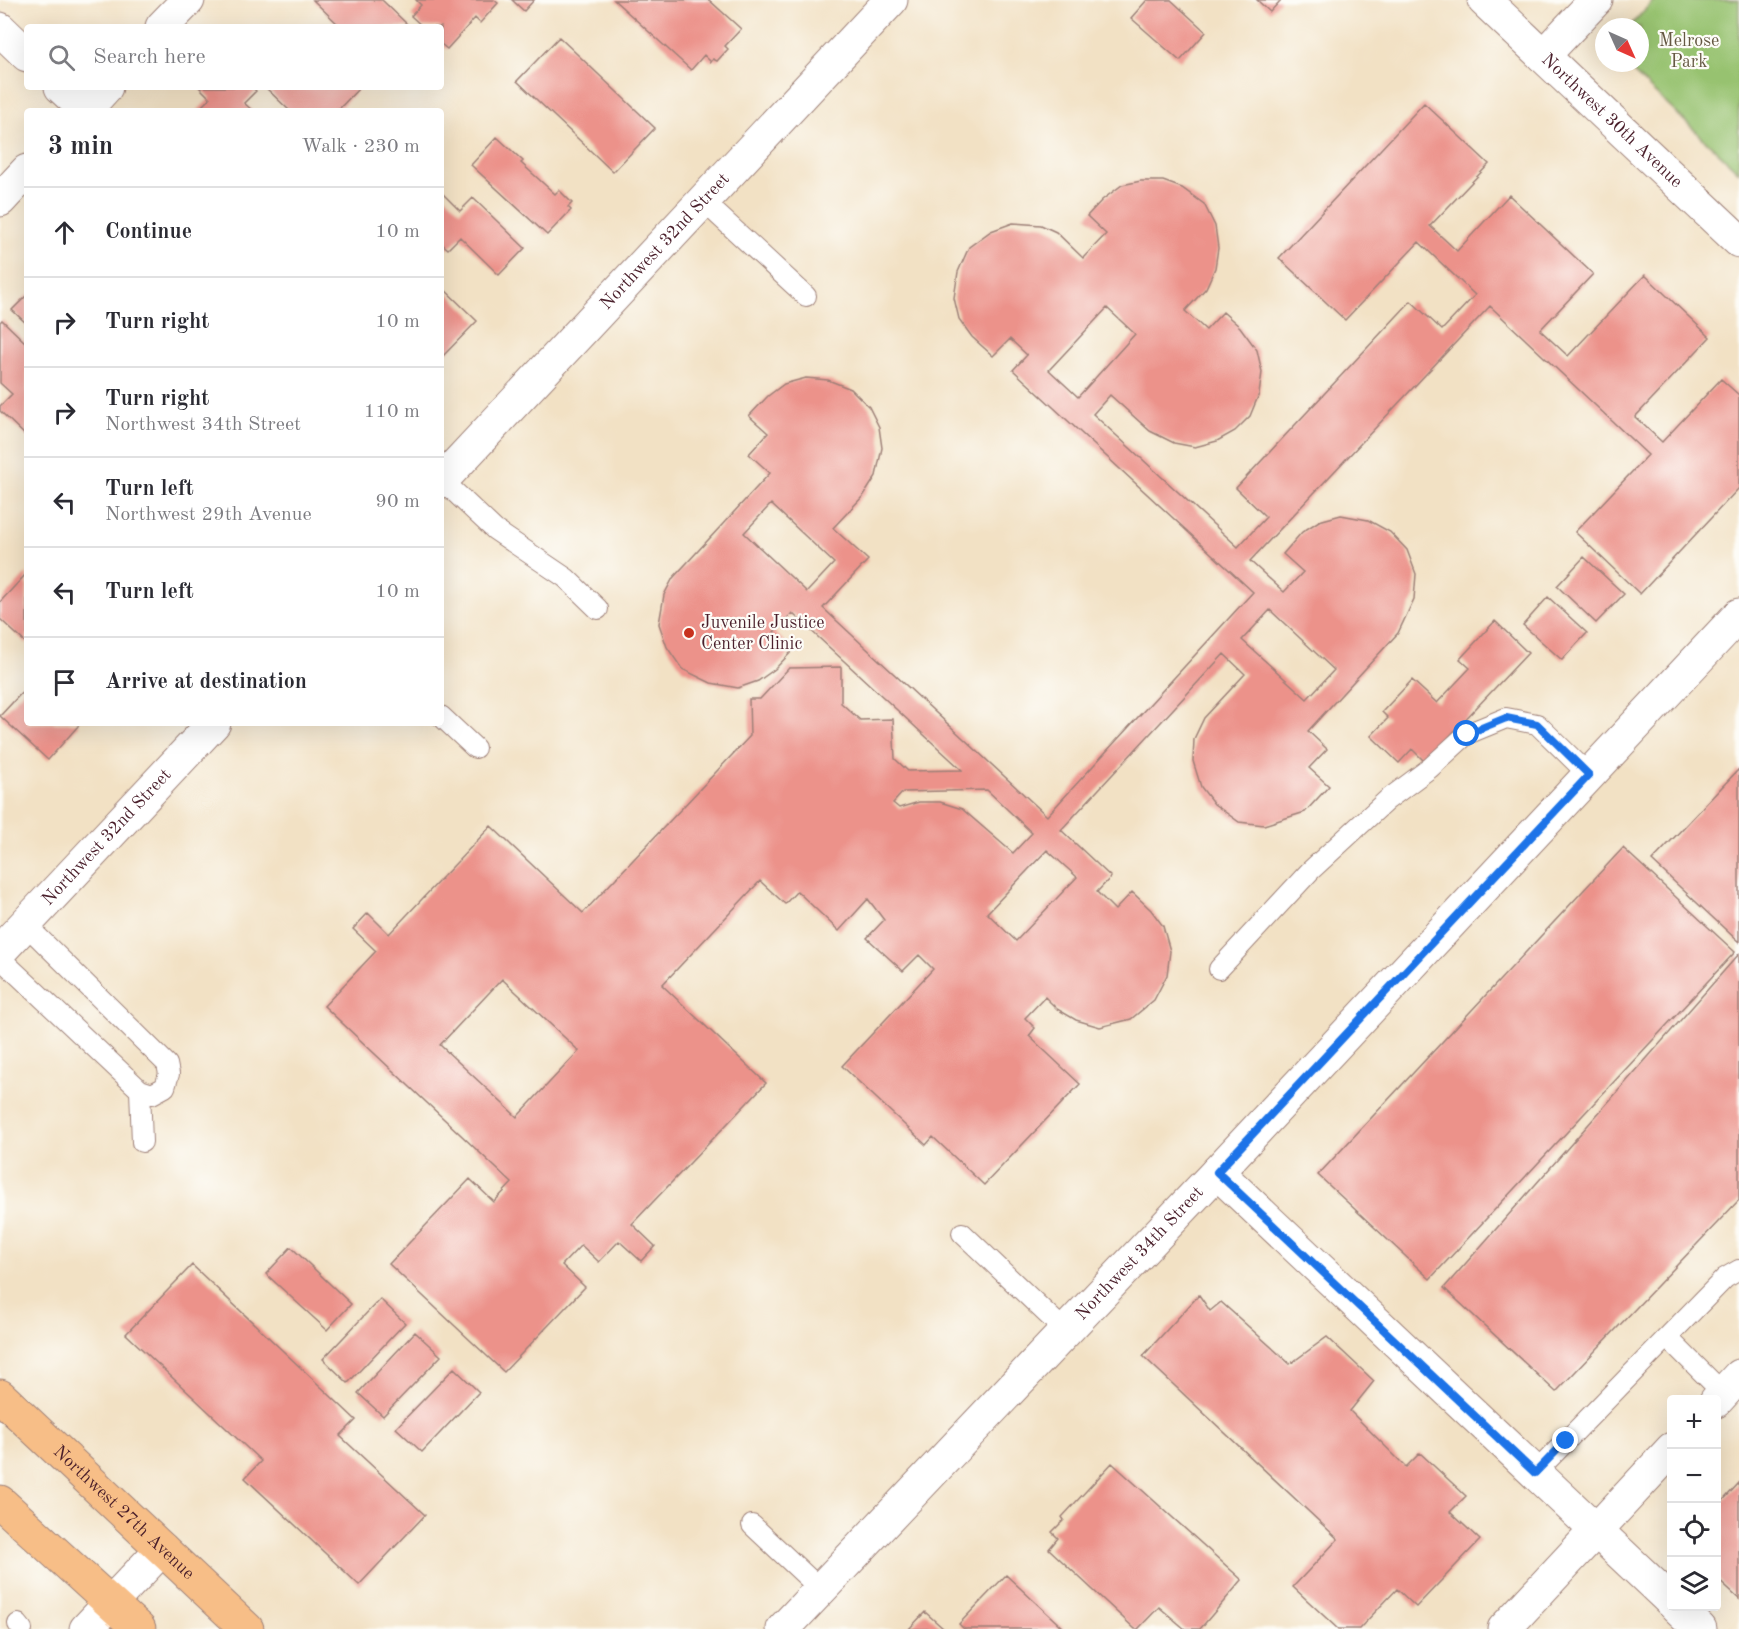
<!DOCTYPE html>
<html lang="en">
<head>
<meta charset="utf-8">
<style>
  body { margin:0; font-family:"Old Standard TT",serif; background:#f2f2f3; color:#2b2b33 }
  .controls { position:absolute; right:18px; bottom:18px; display:grid; overflow:hidden; border-radius:6px; box-shadow:0 6px 24px #0002 }
  .controls button { width:54px; height:54px; display:grid; place-items:center; padding:0; border:0; border-bottom:2px solid #e1e1e2; background:#fff; color:#2b2b33; font:30px sans-serif }
  .compass { position:absolute; left:1595px; top:18px; width:54px; height:54px; border-radius:50%; background:#fff; box-shadow:0 6px 24px #0002; rotate:135deg }
  .stop { position:absolute; width:18px; height:18px; margin:-14px; border:4px solid #1a73e8; border-radius:50%; background:#fff }
  .stop.end { background:#1a73e8; border-color:#fff; box-shadow:0 2px 6px #0008 }
  .list { margin:0; padding:0; list-style:none }
  h2 { display:flex; justify-content:space-between; align-items:center; height:78px; margin:0; padding:0 24px; font-size:26px }
  h2 small { font-size:20px; font-weight:400; color:#7c7c81 }
  .list li { display:grid; grid-template-columns:39px 1fr auto; gap:18px; align-items:center; box-sizing:border-box; height:90px; padding:0 24px; border-top:2px solid #e1e1e2 }
  .list b { display:block; font-size:22px; white-space:nowrap }
  .list p { margin:0; font-size:20px; white-space:nowrap; color:#7c7c81 }
  .list em { font-size:20px; font-style:normal; color:#7c7c81 }
  .icon { flex:none; width:33px; height:33px; fill:none; stroke:currentColor; stroke-width:2; stroke-linecap:round; stroke-linejoin:round }
  .map { position:relative; flex:none; width:1739px; height:1629px; overflow:hidden }
  .search { position:absolute; background:#fff; box-shadow:0 6px 24px #0002; left:24px; top:24px; width:420px; height:66px; display:flex; align-items:center; gap:15px; box-sizing:border-box; padding:0 21px; border-radius:6px; color:#7c7c81; font-size:22px }
  .panel { position:absolute; background:#fff; box-shadow:0 6px 24px #0002; left:24px; top:108px; width:420px; height:618px; border-radius:6px }
  .map>svg:first-child { display:block }
  .green { fill:#97c26f; stroke:#70704d; stroke-width:1.5 }
  .building { fill:#ec928a; fill-rule:evenodd }
  .lines { fill:none; stroke-linecap:round; stroke-linejoin:round }
  .lane-casing { stroke:#9e8078; stroke-width:22 }
  .street-casing { stroke:#9e8078; stroke-width:35 }
  .highway-casing { stroke:#9e8078; stroke-width:35 }
  .lane { stroke:#fff; stroke-width:20 }
  .street { stroke:#fff; stroke-width:33 }
  .highway { stroke:#f7be87; stroke-width:33 }
  .route { stroke:#1a73e8; stroke-width:8 }
  .poi-dot { fill:#c8321e; stroke:#fdfcf7; stroke-width:2 }
  .labels { text-anchor:middle; dominant-baseline:central; stroke-width:4.5; stroke-linejoin:round; paint-order:stroke }
  .park-label { font-size:18px; fill:#655843; stroke:#fdfcf7 }
  .street-label { font-size:18px; fill:#4a1f2b; stroke:#fdfcf7 }
  .poi-label { font-size:18px; fill:#4a1f2b; stroke:#fdfcf7; text-anchor:start }
</style>
</head>
<body>
<div class="map">
<svg width="1739" height="1629" viewBox="0 0 1739 1629">
  <rect width="100%" height="100%" fill="#fdfcf7"/>
  <filter id="ink" filterUnits="userSpaceOnUse"><feTurbulence type="fractalNoise" baseFrequency=".0167" numOctaves="2"/><feDisplacementMap in="SourceGraphic" scale="12" xChannelSelector="R" yChannelSelector="G"/><feConvolveMatrix kernelMatrix="1 2 1 2 8 2 1 2 1" color-interpolation-filters="sRGB"/></filter>
  <filter id="wash" filterUnits="userSpaceOnUse"><feTurbulence type="fractalNoise" baseFrequency=".008" numOctaves="4" result="noise"/><feDisplacementMap in="SourceGraphic" scale="24" xChannelSelector="R" yChannelSelector="G"/><feGaussianBlur stdDeviation="1.35" result="paint"/><feColorMatrix in="noise" values="0 0 0 0 0 0 0 0 0 0 0 0 0 0 0 0 0 1.4 0 .05"/><feComposite in="paint" operator="in"/></filter>
  <g filter="url(#wash)">
    <rect width="100%" height="100%" fill="#f2e1c4"/>
    <path class="green" d="M1654,0h85v172l-116,-109h17v-36h-11z"/>
    <g id="blocks">
      <path class="building" d="M313,0h69l28,27h-69z
        M416,0h78l4,3 -18,20 -5,-5 -28,31 -6,-5v-17h-18l-12,-11 10,-11z
        M512,0h22l-10,11z
        M614,0h95l32,29 -16,17 3,3 -11,12 -4,-2 -2,3 -7,-7 -13,15z
        M1147,0h24l35,32 -26,29 -49,-43z
        M1257,0h24l-11,12z
        M559,37l96,91 -42,44 -96,-91z
        M199,87h53l4,4 -12,12 9,8h-56l13,-13z
        M265,87h95l-23,24h-47z
        M1424,103l65,61 -59,62 27,25 52,-56 84,79 -53,56 28,26 77,-81 65,62 -75,80 27,25 59,-63 18,16v93l-99,106 -65,-62 73,-77 -158,-149 -240,255 34,31 19,-20 -20,-18 19,-22 17,-11 22,-6 27,5 22,12 17,18 9,24 -2,25 -16,34 -90,98 19,18 -18,19 20,18 -24,26 -41,13 -25,-3 -25,-18 -13,-17 -8,-26 1,-22 10,-21 41,-44 -21,-20 -163,176 50,47 -14,15 18,18 17,-18 19,18 12,16 7,25 -3,24 -13,25 -23,19 -31,8 -24,-7 -19,-11 -12,-12 -20,21 10,10 -6,8 51,48 -96,101 -51,-48 -7,8 -84,-79 91,-97 -14,-14 -16,16 -36,-33 17,-18 -16,-21 -29,32 -42,-40 -12,13 -25,-23 -98,104 104,98 -134,141 23,22 -14,15 -22,-20 -20,21 -18,-17 -19,20 23,22 -81,85 -115,-108 81,-85 24,23 18,-19 -188,-177 52,-55 -23,-22 15,-16 21,21 102,-108 92,87 167,-177 -1,-37h11l29,-31 52,-1v36l19,17 33,-1 2,40 13,12 54,-1 -170,-157 -18,19 19,18 -18,19 -17,12 -20,7 -27,-5 -29,-14 -15,-22 -8,-23 5,-29 9,-17 97,-105 -21,-19 19,-21 -19,-17 19,-20 16,-12 22,-6 22,2 23,9 18,18 10,20 3,21 -6,28 -12,19 -31,33 35,32 -45,48 224,208 206,-224 -240,-222 14,-15 -17,-16 -17,17 -21,-19 -13,-18 -5,-21 4,-26 11,-25 22,-16 22,-8 28,2 15,7 27,26 23,-24 -19,-18 15,-16 20,-15 19,-4h22l19,7 22,16 11,22 3,22 -3,20 -9,20 -21,23 21,19 17,-18 17,15 17,23 5,22 -3,22 -9,22 -15,15 -18,10 -22,6 -21,-4 -24,-12 -40,-36 -17,19 145,133 28,-30 -30,-29 175,-187 31,29 33,-35 -56,-53 -74,78 -66,-62zM1107,308l28,26 -57,63 -29,-27zM771,504l63,59 -27,29 -63,-59zM1270,610l64,60 -27,29 -65,-59zM987,790l45,43 -19,20 -51,-44 -22,-7h-21l-20,6 -6,-5 10,-11zM1047,850l30,27 -61,64 -29,-28zM502,979l77,72 -62,66 -77,-72z
        M497,137l26,24 -2,2 34,31 4,-4 13,13 -4,4 3,3 -24,25 -76,-70z
        M441,192l19,19 13,-13 52,50 -26,27 -39,-38 -12,12 -7,-6z
        M441,286l36,35 -36,37z
        M27,295v29l-15,-14z
        M2,320l25,24v93l-27,-26v-5l12,-12 -12,-11v-61z
        M1584,557l40,37 -28,29 -39,-37z
        M27,573v71l-27,-25v-17z
        M1548,597l39,36 -25,27 -39,-35z
        M1495,621l33,32 -103,109 -13,-13 -13,14 -28,-27 17,-18 -6,-6 30,-32 25,23 33,-35 -10,-9z
        M27,687v36h49l3,2 -31,35 -48,-44z
        M1739,769v173l-87,-81z
        M1623,848l112,104 -305,327 -112,-104z
        M1739,954v246l-183,192 -112,-104z
        M291,1247l60,57 -24,26 -61,-56z
        M192,1265l164,155 -16,16 85,79 -66,70 -114,-107 16,-17 -135,-127z
        M1199,1295l11,16 11,-9 69,62 37,-27 47,44 -24,30 56,56 14,-14 46,43 -16,16 30,28 -64,67 -19,-18 -38,40h-21l-45,-42 45,-48 -195,-183z
        M380,1299l25,24 -57,60 -25,-24z
        M415,1332l26,24 -58,60 -25,-23z
        M454,1368l25,24 -57,60 -26,-24z
        M1112,1463l130,117 -42,49h-15l-26,-22 -21,22h-3l-86,-80 9,-11 -6,-6 12,-12 -2,-3z
        M1739,1483v116l-23,-21v-70z
        M1006,1575l58,54h-100l-5,-5z
        M925,1612l19,17h-35z"/>
    </g>
  </g>
  <g filter="url(#ink)">
    <use href="#blocks" fill-opacity="0" stroke="#9e8078" stroke-width="1.5"/>
    <g class="lines">
      <defs>
        <path id="lane" d="M702,200l104,96
          M442,480l53,50 71,48 32,31
          M441,716l34,32
          M0,958l140,132 12,4 13,-7 4,-13 -2,-10 -142,-140
          M1219,969l91,-98 77,-71 43,-32 37,-34 39,-16 31,6 52,51
          M140,1090l2,52
          M962,1233l104,99
          M1668,1338l55,55
          M1535,1473l190,-195 14,-8
          M752,1525l68,64
          M18,1624l4,5"/>
        <g id="street">
          <path id="s1" d="M1484,0l255,241"/>
          <path d="M162,27l26,-27"/>
          <path d="M0,29l27,26"/>
          <path d="M1543,56l53,-56"/>
          <path d="M61,87l26,24"/>
          <path d="M84,111l22,-24"/>
          <path d="M0,200l27,-29"/>
          <path id="s2" d="M441,481l450,-481"/>
          <path id="s3" d="M0,951l214,-228"/>
          <path d="M1217,1172l455,430"/>
          <path d="M1716,1401l23,-25"/>
          <path d="M1676,1606l24,23"/>
          <path d="M86,1629l76,-80"/>
          <path id="s4" d="M783,1629l434,-457 522,-557"/>
          <path d="M1504,1629l168,-180"/>
        </g>
        <g id="highway">
          <path id="s5" d="M0,1396l247,233"/>
          <path d="M0,1502l139,127"/>
        </g>
      </defs>
      <use href="#lane" class="lane-casing"/>
      <use href="#street" class="street-casing"/>
      <use href="#highway" class="highway-casing"/>
      <use href="#lane" class="lane"/>
      <use href="#street" class="street"/>
      <use href="#highway" class="highway"/>
    </g>
  </g>
  <g class="lines" filter="url(#ink)">
    <path class="route" d="M1467,734l39,-16 31,6 52,51 -372,397 318,301 31,-32"/>
  </g>
  <circle class="poi-dot" cx="689" cy="633" r="6"/>
  <g class="labels">
    <g class="park-label">
      <text x="1689" y="41">Melrose<tspan x="1689" dy="21">Park</tspan></text>
    </g>
    <g class="street-label">
      <text stroke="none"><textPath href="#s1" startOffset="176">Northwest 30th Avenue</textPath></text>
      <text stroke="none"><textPath href="#s2" startOffset="328">Northwest 32nd Street</textPath></text>
      <text stroke="none"><textPath href="#s3" startOffset="156">Northwest 32nd Street</textPath></text>
      <text stroke="none"><textPath href="#s4" startOffset="518">Northwest 34th Street</textPath></text>
      <text stroke="none"><textPath href="#s5" startOffset="170">Northwest 27th Avenue</textPath></text>
    </g>
    <g class="poi-label">
      <text x="701" y="623">Juvenile Justice<tspan x="701" dy="21">Center Clinic</tspan></text>
    </g>
  </g>
</svg>
<div class="controls">
<button>+</button>
<button>−</button>
<button><svg class="icon" aria-label="locate" viewBox="0 0 24 24"><circle cx="12" cy="12" r="6"/><path d="M12 2v4M12 18v4M2 12h4M18 12h4"/></svg></button>
<button><svg class="icon" aria-label="layers" viewBox="0 0 24 24"><path d="M12 4l9 5-9 5-9-5zM3 14l9 5 9-5"/></svg></button>
</div>
<svg class="compass" viewBox="-18 -18 36 36"><path d="M0-13l5 13h-10z" fill="#e53935"/><path d="M0 13l5-13h-10z" fill="#7c7c81"/></svg>
<div class="stop" style="left:1467px;top:734px"></div>
<div class="stop end" style="left:1566px;top:1441px"></div>
<div class="search"><svg class="icon" aria-label="search" viewBox="0 0 24 24"><circle cx="10" cy="10" r="6"/><path d="M15 15l6 6"/></svg>Search here</div>
<section class="panel">
<h2>3 min<small>Walk · 230 m</small></h2>
<ul class="list">
<li><svg class="icon" aria-label="ahead" viewBox="0 0 24 24"><path d="M12 20V5M6 11l6-6 6 6"/></svg><div><b>Continue</b></div><em>10 m</em></li>
<li><svg class="icon" aria-label="right" viewBox="0 0 24 24"><path d="M7 20v-9h11M14 6l5 5-5 5"/></svg><div><b>Turn right</b></div><em>10 m</em></li>
<li><svg class="icon" aria-label="right" viewBox="0 0 24 24"><path d="M7 20v-9h11M14 6l5 5-5 5"/></svg><div><b>Turn right</b><p>Northwest 34th Street</p></div><em>110 m</em></li>
<li><svg class="icon" aria-label="left" viewBox="0 0 24 24"><path d="M17 20v-9H6M10 6l-5 5 5 5"/></svg><div><b>Turn left</b><p>Northwest 29th Avenue</p></div><em>90 m</em></li>
<li><svg class="icon" aria-label="left" viewBox="0 0 24 24"><path d="M17 20v-9H6M10 6l-5 5 5 5"/></svg><div><b>Turn left</b></div><em>10 m</em></li>
<li><svg class="icon" aria-label="arrive" viewBox="0 0 24 24"><path d="M6 21V4h12l-3 4 3 4H6"/></svg><div><b>Arrive at destination</b></div></li>
</ul>
</section>
</div>
</body>
</html>
